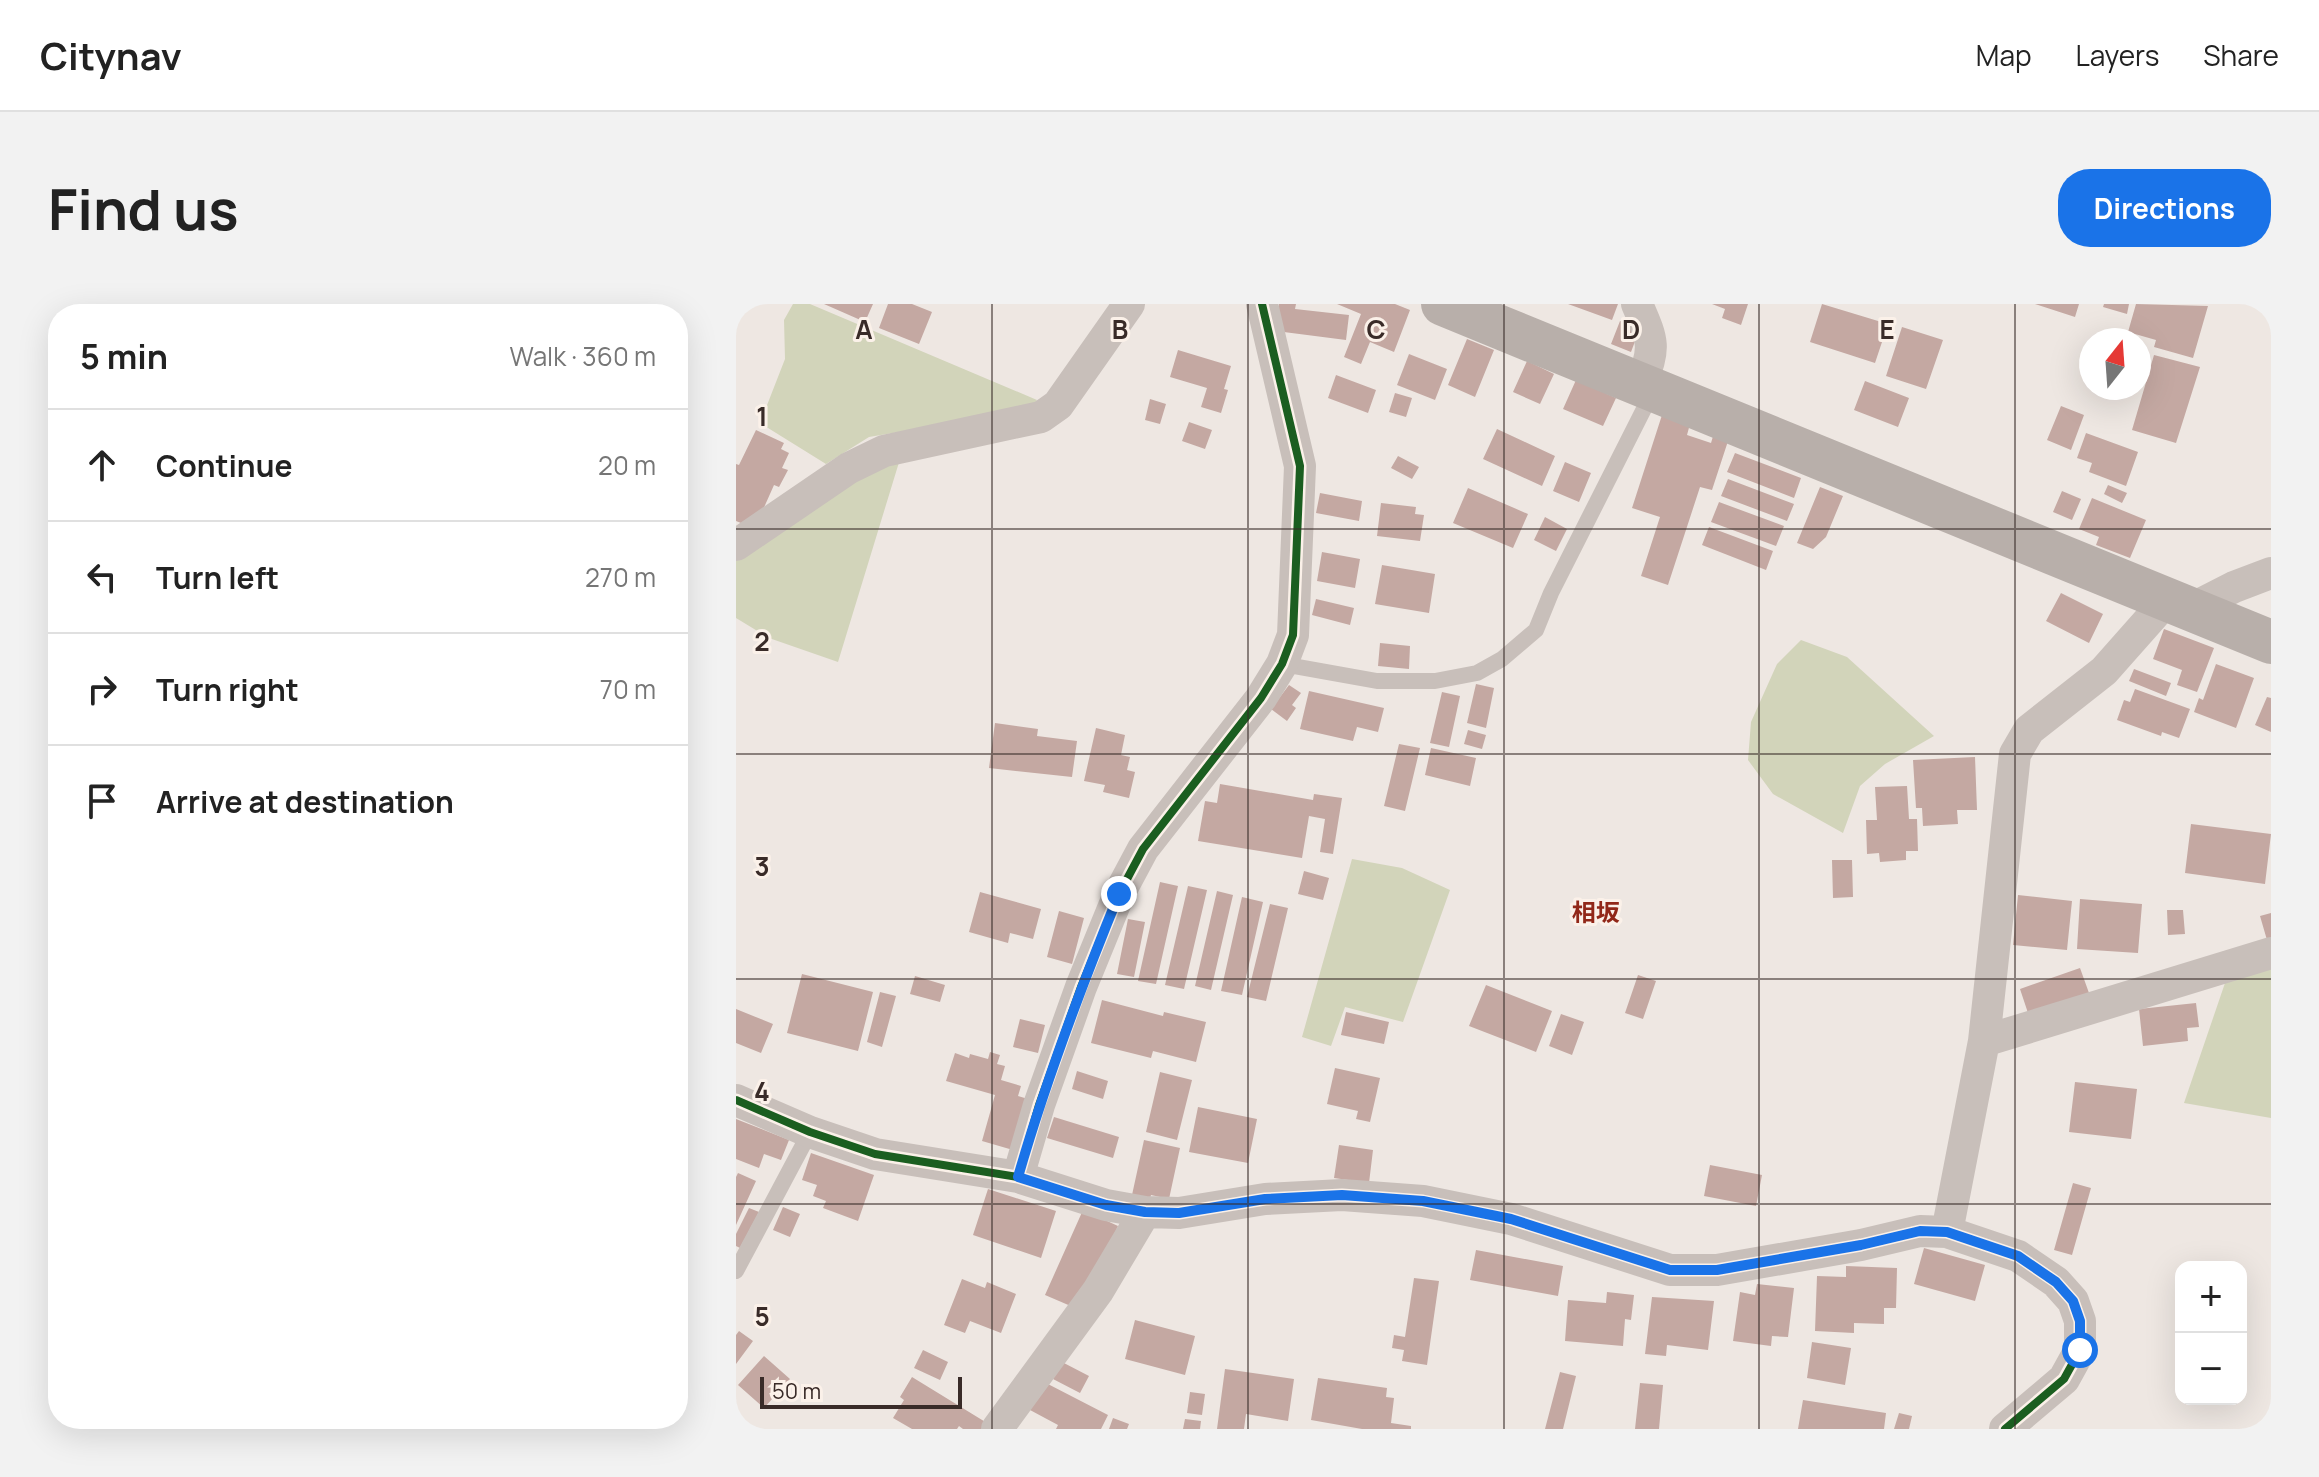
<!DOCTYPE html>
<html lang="en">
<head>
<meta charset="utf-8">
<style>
  body { margin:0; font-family:Manrope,"Noto Sans JP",sans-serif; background:#f2f2f2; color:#222 }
  .controls { position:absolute; right:24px; bottom:24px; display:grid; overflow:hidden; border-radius:16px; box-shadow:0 8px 32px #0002 }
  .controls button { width:72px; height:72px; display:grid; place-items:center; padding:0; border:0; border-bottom:2px solid #e0e0e0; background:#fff; color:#222; font:40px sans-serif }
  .compass { position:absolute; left:1343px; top:24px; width:72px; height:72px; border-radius:50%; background:#fff; box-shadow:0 8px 32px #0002; rotate:17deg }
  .scale { position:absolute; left:24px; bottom:20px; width:202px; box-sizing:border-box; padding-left:8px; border:4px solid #392b28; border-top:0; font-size:22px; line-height:28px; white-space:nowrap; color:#392b28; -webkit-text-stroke:6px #fbf1e9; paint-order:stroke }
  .stop { position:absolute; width:24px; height:24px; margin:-18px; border:6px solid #1a73e8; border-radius:50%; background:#fff }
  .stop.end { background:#1a73e8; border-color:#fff; box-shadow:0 2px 8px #0008 }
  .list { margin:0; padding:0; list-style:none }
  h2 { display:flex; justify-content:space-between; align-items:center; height:104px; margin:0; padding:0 32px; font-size:34px }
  h2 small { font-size:26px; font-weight:400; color:#767676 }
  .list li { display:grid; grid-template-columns:52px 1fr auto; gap:24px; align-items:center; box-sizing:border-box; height:112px; padding:0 32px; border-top:2px solid #e0e0e0 }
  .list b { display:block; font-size:30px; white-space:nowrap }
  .list em { font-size:26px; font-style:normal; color:#767676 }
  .icon { flex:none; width:44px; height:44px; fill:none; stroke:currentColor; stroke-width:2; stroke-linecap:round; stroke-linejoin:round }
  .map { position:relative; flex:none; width:1535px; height:1125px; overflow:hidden; border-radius:32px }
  header { display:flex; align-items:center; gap:48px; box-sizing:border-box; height:112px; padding:0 40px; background:#fff; border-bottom:2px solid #e0e0e0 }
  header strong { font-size:38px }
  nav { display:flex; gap:44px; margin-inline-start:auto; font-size:28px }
  .intro { display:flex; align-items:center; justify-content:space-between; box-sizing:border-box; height:192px; padding:0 48px }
  h1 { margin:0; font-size:56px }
  .button { padding:20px 36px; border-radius:32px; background:#1a73e8; color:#fff; font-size:28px; font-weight:700 }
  main { display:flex; gap:48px; padding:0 48px }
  aside { flex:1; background:#fff; border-radius:32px; box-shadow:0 8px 32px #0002 }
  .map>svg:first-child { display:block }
  .green { fill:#d2d4ba }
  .building { fill:#c4a8a2 }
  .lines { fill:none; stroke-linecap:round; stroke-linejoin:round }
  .lane { stroke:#c8bfba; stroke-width:16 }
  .street { stroke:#c8bfba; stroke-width:32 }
  .secondary { stroke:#b8afaa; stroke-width:44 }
  .cycleway-casing { stroke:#fbf1e9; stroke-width:13 }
  .cycleway { stroke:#1b5e20; stroke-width:8 }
  .route { stroke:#1a73e8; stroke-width:10 }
  .grid { fill:none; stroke:#392b28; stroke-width:2; stroke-opacity:0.55 }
  .labels { text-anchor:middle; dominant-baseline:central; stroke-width:6; stroke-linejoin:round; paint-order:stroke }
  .quarter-label { font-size:24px; font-weight:bold; fill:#912718; stroke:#fbf1e9 }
  .grid-label { font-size:26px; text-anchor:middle; font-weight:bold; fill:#392b28; stroke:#fbf1e9; stroke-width:6; stroke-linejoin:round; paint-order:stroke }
</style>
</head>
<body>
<header>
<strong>Citynav</strong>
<nav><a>Map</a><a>Layers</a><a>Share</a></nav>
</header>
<div class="intro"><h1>Find us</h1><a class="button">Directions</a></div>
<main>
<aside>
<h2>5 min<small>Walk · 360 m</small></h2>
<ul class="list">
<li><svg class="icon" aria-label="ahead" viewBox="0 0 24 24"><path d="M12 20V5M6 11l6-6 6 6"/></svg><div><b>Continue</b></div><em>20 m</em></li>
<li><svg class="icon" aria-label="left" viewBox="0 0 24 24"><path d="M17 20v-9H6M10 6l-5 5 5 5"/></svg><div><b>Turn left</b></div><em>270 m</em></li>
<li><svg class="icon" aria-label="right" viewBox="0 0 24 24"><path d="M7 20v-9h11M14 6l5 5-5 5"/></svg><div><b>Turn right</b></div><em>70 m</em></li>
<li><svg class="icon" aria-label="arrive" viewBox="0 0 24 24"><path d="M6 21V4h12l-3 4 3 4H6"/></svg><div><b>Arrive at destination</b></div></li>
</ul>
</aside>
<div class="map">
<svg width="1535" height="1125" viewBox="0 0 1535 1125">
  <rect width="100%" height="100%" fill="#eee7e2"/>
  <path class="green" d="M57,0h17l227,96 -7,10 -161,27 -43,27 -66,-41 25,-64 -1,-39z
    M164,155l-62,203 -69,-24 -33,-20v-57l135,-94z
    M1065,336l46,17 87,79 -49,28 -25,22 -17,47 -70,-39 -25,-34 3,-38 26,-58z
    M616,555l50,9 48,22 -47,132 -58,-15 -14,39 -29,-9z
    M1535,664v150l-87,-15 41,-120z"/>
  <path class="building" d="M88,0h49l-8,18z
    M152,0h24l20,8 -13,32 -40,-16z
    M543,0h17l-1,5 54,6 -3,25 -70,-9z
    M601,0h58l15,6 -16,42 -24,-10 -9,22 -17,-7 17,-43z
    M832,0h50l-6,16z
    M976,0h36l-7,21 -19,-7 3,-9z
    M1086,0l66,20 -13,39 -65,-21z
    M1299,0h44l-4,13z
    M1368,0h25l-2,10 -24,-7z
    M1400,0l72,2 -15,52 -39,-11 2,-7 -28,-8z
    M884,17l20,7 -9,24 -20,-8z
    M1166,23l41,13 -17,49 -40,-13z
    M731,35l27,11 -19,47 -27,-12z
    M442,46l53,16 -7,23 4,1 -7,23 -20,-6 6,-19 -37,-11z
    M673,50l38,15 -12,31 -38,-15z
    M1418,51l46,12 -24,76 -44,-13z
    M791,57l27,13 -14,30 -27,-12z
    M600,71l40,15 -8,23 -40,-15z
    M840,76l40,18 -13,28 -40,-17z
    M1129,77l44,17 -11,29 -44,-17z
    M659,89l17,5 -6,19 -17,-5z
    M414,95l16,5 -6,20 -15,-4z
    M1325,102l23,9 -13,35 -24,-10z
    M926,111l28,9 -3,11 24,8 3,-10 15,5 -17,52 -12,-3 -32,98 -27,-9 19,-59 -28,-9z
    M453,118l23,8 -7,19 -23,-8z
    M761,125l58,27 -13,30 -59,-27z
    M20,126l28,13 -3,6 8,4 -7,15 6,2 -9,17 -5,-2 -16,36 -12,4 -10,-4v-57l3,1z
    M1350,129l52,19 -12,34 -37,-14 3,-9 -15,-5z
    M999,149l66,25 -7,20 -67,-26z
    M662,152l21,11 -7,12 -21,-11z
    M829,158l26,11 -12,29 -26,-11z
    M992,175l66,25 -7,17 -66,-25z
    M1372,181l19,8 -5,10 -18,-9z
    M1084,183l23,9 -17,41 -13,12 -16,-6z
    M732,184l60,26 -15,34 -60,-25z
    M1326,187l19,8 -9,21 -19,-8z
    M584,189l42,8 -3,20 -43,-8z
    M1356,194l54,22 -16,38 -34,-13 3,-8 -20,-8z
    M983,198l65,24 -8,20 -65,-24z
    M645,199l35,4 -1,7 9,1 -4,26 -43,-5z
    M809,213l22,12 -11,22 -22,-11z
    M973,223l64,24 -7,19 -64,-25z
    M586,248l38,7 -5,29 -38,-7z
    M646,261l53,9 -6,39 -54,-9z
    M1325,289l42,21 -14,29 -43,-22z
    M580,295l38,9 -4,17 -38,-10z
    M1428,325l50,19 -17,44 -20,-7 5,-15 -29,-11z
    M644,339l30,3 -1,23 -31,-3z
    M1480,360l38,14 -18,50 -42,-16 5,-14 4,2z
    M1398,365l37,14 -5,13 -37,-15z
    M740,380l18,4 -8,40 -19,-5z
    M553,381l12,8 -9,12 4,3 -9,13 -16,-12z
    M1399,385l55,20 -11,29 -17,-6 -1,4 -44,-16 7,-20 6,2z
    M573,387l75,17 -6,24 -21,-5 -4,14 -53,-12z
    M706,388l18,4 -11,51 -19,-4z
    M1531,393l4,1v34l-16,-7z
    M259,419l43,6 -1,7 40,5 -5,36 -83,-9z
    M360,424l29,7 -4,20 9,2 -3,13 8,2 -6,26 -26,-6 2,-7 -21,-4z
    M732,426l18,5 -4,14 -18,-5z
    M663,440l21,4 -15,63 -21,-5z
    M695,444l45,10 -6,28 -45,-11z
    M1239,453l2,53h-20l1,14 -35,2 -1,-18h-6l-3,-48z
    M484,480l93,16 1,-6 28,4 -9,56 -13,-2 5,-33 -16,-3 -7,42 -104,-17 7,-40 12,2z
    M1171,482l2,33h8l1,32h-12v9l-26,2 -1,-9 -12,1 -1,-34h11l-2,-33z
    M1455,520l80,10 -6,50 -80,-11z
    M1096,556h20l1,37 -20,1z
    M568,567l25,7 -6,22 -25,-6z
    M424,578l18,4 -22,98 -18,-3z
    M452,582l19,4 -23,99 -19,-4z
    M481,587l16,4 -22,95 -16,-4z
    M244,588l61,17 -8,30 -23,-6 -2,10 -39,-11z
    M1282,591l54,6 -5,49 -54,-5z
    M506,593l21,5 -21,93 -21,-4z
    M1344,595l62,5 -4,49 -61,-4z
    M534,600l18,4 -22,93 -19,-4z
    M1431,606h16l2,24 -17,1z
    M323,607l25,7 -12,46 -25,-7z
    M1535,609v26l-4,1 -7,-24z
    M392,615l17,3 -11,55 -17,-3z
    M1344,664l9,25 -61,20 -8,-24z
    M66,670l71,18 -15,59 -71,-18z
    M902,671l18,6 -13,38 -18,-6z
    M179,672l30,9 -5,17 -30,-8z
    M750,681l66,26 -16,41 -67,-26z
    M144,688l16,4 -14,51 -15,-5z
    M366,696l61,16 1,-4 42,10 -10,40 -43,-11 -2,7 -60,-15z
    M1460,699l3,24 -12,1 1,13 -45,5 -4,-37z
    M0,705l37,15 -12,29 -25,-10z
    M610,708l43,10 -5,22 -43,-9z
    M825,710l23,8 -12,33 -23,-9z
    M284,715l25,6 -7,28 -25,-6z
    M254,748l10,3 -3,9 8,2 -4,14 20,6 -3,10 10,3 -15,51 -31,-9 13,-46 -49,-14 9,-28 14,5 1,-4 18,5z
    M599,764l45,10 -10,44 -14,-3 2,-8 -31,-7z
    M341,767l31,10 -5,18 -31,-10z
    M424,768l32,8 -15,60 -31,-8z
    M1339,778l62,7 -6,50 -62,-7z
    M462,803l59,12 -9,44 -59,-11z
    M318,813l65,20 -6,21 -66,-20z
    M0,815l53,21 -8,20 -17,-6 -5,14 -23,-9z
    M408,836l36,8 -11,51 -18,-4 -1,4 -18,-4z
    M603,841l34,5 -4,33 -35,-5z
    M75,849l63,22 -16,46 -35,-13 3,-7 -13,-5 4,-11 -15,-5z
    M974,861l52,10 -6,31 -52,-10z
    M2,869l18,8 -20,44v-48z
    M1337,879l18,5 -19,67 -18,-5z
    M252,885l68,22 -15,47 -68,-23z
    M47,903l17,7 -10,23 -17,-7z
    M13,904l10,4 -19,36 -4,-2v-12z
    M347,906l35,16 -29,64 -16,17 -28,-12z
    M1188,944l61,17 -10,36 -61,-17z
    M740,946l87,16 -5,30 -88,-16z
    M1110,962l51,2 -1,40h-12v16l-30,-1v10l-39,-2 2,-55 29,1z
    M678,974l25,3 -12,84 -25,-4 2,-11 -12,-2 2,-13 11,2z
    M226,975l23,9 2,-6 29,12 -15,39 -31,-12 -5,12 -21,-8z
    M1021,980l37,4 -6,49 -16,-1 -1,10 -38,-5 7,-49 15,3z
    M871,988l27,3 -3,25 -6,-1 -2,27 -58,-5 3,-41 38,3z
    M916,993l62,4 -6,49 -41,-5 -1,11 -21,-2z
    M399,1016l60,16 -10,39 -60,-16z
    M3,1027l14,10 -17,23v-29z
    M1076,1038l39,6 -6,37 -38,-7z
    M187,1046l25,12 -8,18 -26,-12z
    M28,1052l26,23 -26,29 -26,-23z
    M326,1058l27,14 -9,17 -27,-14z
    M489,1065l69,10 -6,42 -42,-7 -2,15h-27z
    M824,1068l16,4 -13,53h-18z
    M176,1073l75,46 -4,6h-20l-4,-3 -2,3h-45l-19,-11 11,-18 -4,-3z
    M582,1074l69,10 -1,9 8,1 -3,25 20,3v3h-49l-51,-9z
    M308,1078l64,33 -7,14h-45l2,-4 -28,-15z
    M904,1079l23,2 -4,44h-24z
    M454,1088l15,2 -3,21 -15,-2z
    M1067,1096l83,13 -2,16h-86z
    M1163,1109l13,3 -3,13h-15z
    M377,1114l16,6 -2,5h-18z
    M449,1115l16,2 -1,8h-17z"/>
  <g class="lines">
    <path class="lane" d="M546,360l95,17h58l42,-8 25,-14 34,-29 15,-37 101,-200
      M0,967l74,-139"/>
    <path class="street" d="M901,0c15,35 20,43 4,79
      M0,241l113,-77 35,-17 157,-34 17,-12 71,-101
      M1453,306l45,-23 37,-14
      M1248,737l287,-88
      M0,796l74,32 65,22 143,23 88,28 39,7 34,1 86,-14 77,-4 81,6 88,18 159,51h47l144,-25 59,-14 27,1 71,24 38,26 17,19 7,20v29l-16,29 -59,50
      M282,873l21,-72 42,-118 38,-93 24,-45 118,-151 21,-34 11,-29 7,-169 -38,-162
      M1211,928l37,-191 31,-287 14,-24 75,-59 62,-70
      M261,1125l101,-138 47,-79"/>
    <path class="secondary" d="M707,0l828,338"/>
    <defs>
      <path id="cycleway" d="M0,796l74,32 65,22 143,23 88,28 39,7 34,1 86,-14 77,-4 81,6 88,18 159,51h47l144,-25 59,-14 27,1 71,24 38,26 17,19 7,20v29l-16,29 -59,50
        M282,873l21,-72 42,-118 38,-93 24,-45 118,-151 21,-34 11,-29 7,-169 -38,-162"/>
    </defs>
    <use href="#cycleway" class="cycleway-casing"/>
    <use href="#cycleway" class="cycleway"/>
  </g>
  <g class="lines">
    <path class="route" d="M383,590c-38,93 -73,186 -101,283l88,28 39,7 34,1 86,-14 77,-4 81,6 88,18 159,51h47l144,-25 59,-14 27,1 71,24 38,26 17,19 7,20v29"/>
  </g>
  <path class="grid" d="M256,0v1125M512,0v1125M768,0v1125M1023,0v1125M1279,0v1125M0,225h1535M0,450h1535M0,675h1535M0,900h1535"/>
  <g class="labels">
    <g class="quarter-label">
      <text x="860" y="607">相坂</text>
    </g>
  </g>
  <g class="grid-label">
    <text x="128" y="35">A</text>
    <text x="384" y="35">B</text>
    <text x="640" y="35">C</text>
    <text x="895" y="35">D</text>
    <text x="1151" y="35">E</text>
    <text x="26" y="122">1</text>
    <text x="26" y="347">2</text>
    <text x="26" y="572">3</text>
    <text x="26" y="797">4</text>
    <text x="26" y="1022">5</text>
  </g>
</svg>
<div class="controls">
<button>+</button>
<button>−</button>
</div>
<svg class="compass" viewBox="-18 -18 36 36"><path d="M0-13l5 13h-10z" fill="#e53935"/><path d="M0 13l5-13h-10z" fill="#767676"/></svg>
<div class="scale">50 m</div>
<div class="stop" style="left:1344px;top:1046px"></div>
<div class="stop end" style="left:383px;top:590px"></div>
</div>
</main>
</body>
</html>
